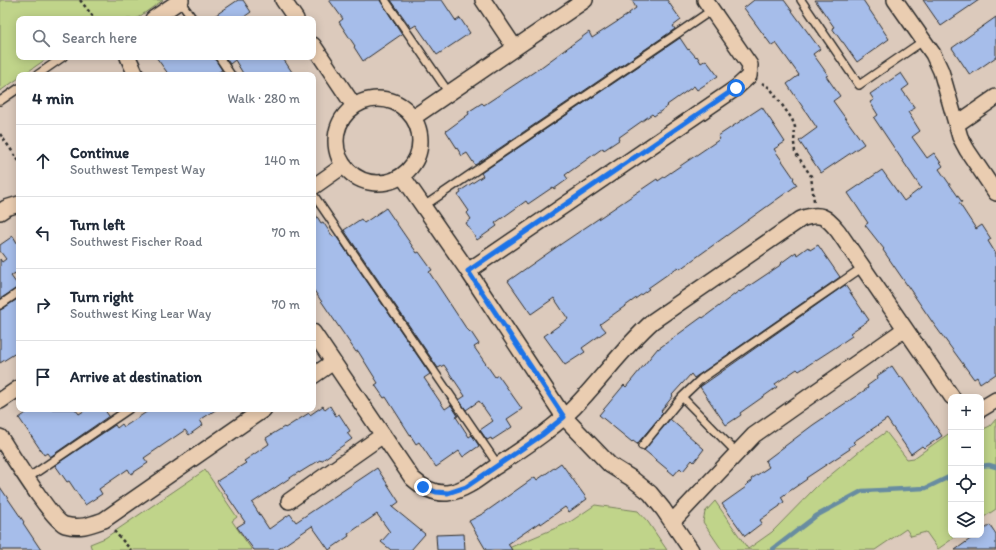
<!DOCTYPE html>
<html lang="en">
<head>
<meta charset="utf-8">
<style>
  body { margin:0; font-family:Itim,sans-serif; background:#f2f2f3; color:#1f2937 }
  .controls { position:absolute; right:12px; bottom:12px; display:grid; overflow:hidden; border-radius:8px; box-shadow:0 2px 10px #0003 }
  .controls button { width:36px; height:36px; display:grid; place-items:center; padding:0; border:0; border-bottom:1px solid #e0e1e3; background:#fff; color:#1f2937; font:20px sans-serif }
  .stop { position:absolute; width:12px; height:12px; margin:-9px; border:3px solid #1a73e8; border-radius:50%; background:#fff }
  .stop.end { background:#1a73e8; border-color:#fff; box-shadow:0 1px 4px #0008 }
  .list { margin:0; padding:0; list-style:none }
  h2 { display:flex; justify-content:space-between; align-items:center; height:52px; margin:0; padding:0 16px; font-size:17px }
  h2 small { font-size:13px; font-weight:400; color:#747a83 }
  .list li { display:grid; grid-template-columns:26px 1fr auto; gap:12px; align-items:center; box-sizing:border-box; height:72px; padding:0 16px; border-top:1px solid #e0e1e3 }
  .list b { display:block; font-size:15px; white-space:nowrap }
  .list p { margin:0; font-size:13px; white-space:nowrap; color:#747a83 }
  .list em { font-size:13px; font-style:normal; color:#747a83 }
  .icon { flex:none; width:22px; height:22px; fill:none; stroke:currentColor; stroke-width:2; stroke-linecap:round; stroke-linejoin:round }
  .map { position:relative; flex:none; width:996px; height:550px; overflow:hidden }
  .search { position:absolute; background:#fff; box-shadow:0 2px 10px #0003; left:16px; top:16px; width:300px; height:44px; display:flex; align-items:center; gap:10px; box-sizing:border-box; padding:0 14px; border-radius:8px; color:#747a83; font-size:15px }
  .panel { position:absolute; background:#fff; box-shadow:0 2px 10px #0003; left:16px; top:72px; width:300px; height:340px; border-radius:8px }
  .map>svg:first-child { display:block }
  .green { fill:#c0d48a; stroke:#76805a }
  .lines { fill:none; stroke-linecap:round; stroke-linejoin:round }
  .stream { stroke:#688ca1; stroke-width:4.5 }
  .building { fill:#a6bdea; stroke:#2b2b2b }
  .service-casing { stroke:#2b2b2b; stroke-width:10 }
  .minor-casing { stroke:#2b2b2b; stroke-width:18 }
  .path { stroke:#2b2b2b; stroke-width:2.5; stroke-dasharray:3 3; stroke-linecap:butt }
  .service { stroke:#eacdb1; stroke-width:7 }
  .minor { stroke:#eacdb1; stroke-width:15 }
  .route { stroke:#1a73e8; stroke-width:5 }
</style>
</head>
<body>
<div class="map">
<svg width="996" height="550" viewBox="0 0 996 550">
  <rect width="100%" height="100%" fill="#dccabc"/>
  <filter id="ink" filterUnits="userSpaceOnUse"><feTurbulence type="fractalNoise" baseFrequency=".025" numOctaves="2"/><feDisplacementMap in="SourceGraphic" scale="8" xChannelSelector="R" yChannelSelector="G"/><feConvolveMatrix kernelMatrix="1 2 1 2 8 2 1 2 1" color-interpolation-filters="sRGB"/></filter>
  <g filter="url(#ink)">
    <path class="green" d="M0,0h163l-27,19h-28l-4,-1 -1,1h-84v38h30l-26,18h-4v3l-19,13z
      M996,419v90l-15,10v-89l9,-4z
      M886,432l21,27 7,-1 37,-26v103h7l-20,14 -12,-17 -15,4 -5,-7 -31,21h-153l-19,-28 2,-10 10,-11 33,48 24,-17 44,-45 46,-38z
      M205,470l32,47 -5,4 20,29h-160l-2,-6 15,-6z
      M595,505l43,6 10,11 19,28h-163l66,-28z"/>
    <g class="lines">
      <path class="stream" d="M981,466l8,-1 7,2
        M773,549l43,-33 46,-25 64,-3 25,-12"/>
    </g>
    <path class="building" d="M238,0h5l8,12 -10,7h-31z
      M329,0h51l22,34 -39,27 -9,-14 1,-1 -16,-24 4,-3z
      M391,0h51l14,21 4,-3 10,15 -33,22 -21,-30 -5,3z
      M632,0h35l14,20 -8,6 2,3 -200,136 -8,-12 -5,3 -16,-25 23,-17 -1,-2 14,-9 2,2 56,-37 49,-36 3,6 37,-24v-1l7,-5z
      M754,0h30l36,49 -7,5 15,21 -2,1 14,20 -7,5 31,43 -43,29 -22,-32 18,-13 -30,-44 12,-9 -23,-32 -4,3 -28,-38z
      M815,0h48l26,39 -32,23 -14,-20h-1l-10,-14 2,-1z
      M923,0h56l-38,26z
      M996,17v40l-26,18 -18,-27z
      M680,38l8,12 1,-1 7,8 1,-1 4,7 5,-3 12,16 -21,14 -3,-4 -27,19 1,1 -14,10 -2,-2 -34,24 1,2 -15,10 -1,-2 -38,27 3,4 -14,10 -1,-2 -25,17 -2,-3 -31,22 2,3 -20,14 -11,-17 5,-4 -4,-6 2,-2 -11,-16 3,-2 -1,-2 23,-15 -2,-3z
      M156,57h58l8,13 -8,5h-45z
      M225,57h57l12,18h-50l-9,-15 -5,4z
      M901,73l8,12 -7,5 13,18 -7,4 12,19 -8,6 15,21 7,-5 9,13 -4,3 23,33 -3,1 17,26 6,-4 9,14 -3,2 8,13v120l-9,6 -1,-1 -6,4 -3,-6 -3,2 -41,-56 -50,-73 1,-1 -19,-24 3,-2 -20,-30 34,-23 22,31 17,-13 -47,-70 4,-3 -8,-13 4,-2 -4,-6z
      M762,107l23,35 -11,7 20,29 -1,1 4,6 -117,84 -2,-2 -30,21 1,1 -49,35 6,7 -24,17 3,4 -20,13 -21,-29 24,-17 -14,-21 -23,16 -23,-33 53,-37 96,-65 1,2 62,-42 -2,-3z
      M386,208l31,45 2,-1 13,18 -3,2 37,56 4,4h1l8,12 -5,3 21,30 3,-2 24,34 -15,10 5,8 -20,13 -1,-2 -4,2 -7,-10 13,-9 -14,-20 -13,9 -7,-10 6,-4 -21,-31 -6,3 -94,-138 17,-11 3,4z
      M313,210l8,13 2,-1 10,15 3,-1 94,138 -6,4 21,31 6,-4 7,11 -2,1 13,20 3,-2 7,11 -16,11 -4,-6 -23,16 -17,-25 -3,2 -30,-47 -2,1 -9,-13 3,-2 -20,-32 -2,1 -43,-63z
      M13,236l6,10v33l-4,-6 -4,3 8,11 -19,12v-40l2,3 4,-3 -6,-8v-6z
      M818,245l22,32 -146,101 -3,-4 -19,21 1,1 -12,15 2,2 -26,31 -4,-3 -1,1 -33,-27 25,-30 2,2 32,-39v1l44,-32 1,1 36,-27 1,1 42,-28 -1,-1 15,-11 1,3 11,-8 2,3z
      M845,285l24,35 -19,13 2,3 -19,13 -34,22 -2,-2 -22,15 2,3 -37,26 1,2 -15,10 -26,-38z
      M19,298v53l-19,12v-53z
      M892,366l8,12 1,-2 41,60 -18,12 -2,-2 -11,8 -24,-35 -34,23 2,2 -6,3 1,2 -44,29 1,1 -26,18 3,5 -4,3v1l-20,14 2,3 -17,13 -23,-32 24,-17 -1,-1 7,-5 -1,-2 18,-12 -4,-6 48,-36 55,-37 -1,-2 11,-8 -1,-2z
      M323,406l2,4 5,-4 6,10 3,-2 11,17 -3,2 5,6 -31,22 -1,-1 -21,13v-1l-47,31 17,26 21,-15 6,8 81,-54 22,34 -7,5 33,27 -14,16h-20l-10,-8 9,-10 -13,-18 -29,20 1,2 -20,14 -17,-24 -35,24h-23l-17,-23 8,-5 -28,-41 29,-18 -2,-2 25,-17 -3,-6 18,-11 1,1 24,-15 1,2z
      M32,409h43l4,5 8,-5h17l5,7 -59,41 -3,-4 -3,2 -25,-37z
      M151,409h66l-17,11 3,5 -14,10 -4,-5 -41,28 4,5 -17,11 -3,-5 -29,20 3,5 -17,11 -16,-24 -2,1 -12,-17 60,-40 2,3 5,-4 2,3z
      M670,419l34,30 -10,13 -2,-2 -9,11 -3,-3 -6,7 -30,-25z
      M561,463l26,36 -18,13 -4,-5 -24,17 -1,-2 -32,22 4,6h-26l-17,-29 15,-8 51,-36 2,3z
      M0,487l24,35 -1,1 18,27h-41z
      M990,525l6,9v16h-41l21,-15h5v-3z
      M464,534l1,16h-28l-1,-15z"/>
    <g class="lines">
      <defs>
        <path id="service" d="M385,0l64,93
          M801,0l58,85 64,-44
          M180,1l13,18
          M219,57l12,18
          M37,75l26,-18
          M0,101l19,-13
          M313,194l185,271
          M424,206l288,-196
          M0,305l19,-13
          M682,397l55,56
          M642,446l40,-49 19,-18 162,-112
          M28,478l101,-69"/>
        <path id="minor" d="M283,0l13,19
          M483,0l32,48
          M895,0l38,54 8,17 19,66 7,13 29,43
          M153,19l28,-19
          M313,45l41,61
          M128,57l8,18
          M336 141a42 42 0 1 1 84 0a42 42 0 1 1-84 0Z
          M414,117l171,-117
          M957,124l39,-27
          M403,177l65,94 96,146 46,48 21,13 19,15 13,16 28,41
          M313,187l30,-21
          M0,212l6,-4 13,-4
          M468,271l268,-183 13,-12 1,-11 -45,-65
          M313,332l99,146c10,9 21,16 35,15 18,-2 34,-16 48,-26 30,-20 62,-40 86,-67 24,-26 45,-55 72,-79l148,-102c19,-7 25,-3 37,12l114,166
          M313,376l20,-14
          M0,401l19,-13
          M981,409l15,-9
          M0,437c10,15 53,85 65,88 15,4 25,0 39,-5l160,-111
          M289,501l94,-66
          M672,522l82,-87 151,-106"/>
      </defs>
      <use href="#service" class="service-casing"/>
      <use href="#minor" class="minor-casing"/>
      <path class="path" d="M80,0l15,19
        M762,83l8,5 22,31 3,8 -1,16 1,9 16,24 3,25
        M0,134l19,27
        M114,531l17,19"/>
      <use href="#service" class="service"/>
      <use href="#minor" class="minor"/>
    </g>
  </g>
  <g class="lines" filter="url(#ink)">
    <path class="route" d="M423,487l13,5 12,1 18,-6 76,-52 22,-18 -96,-146 268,-183"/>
  </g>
</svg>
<div class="controls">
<button>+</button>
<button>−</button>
<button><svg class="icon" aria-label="locate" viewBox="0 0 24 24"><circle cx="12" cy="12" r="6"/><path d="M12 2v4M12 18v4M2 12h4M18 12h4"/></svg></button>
<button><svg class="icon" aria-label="layers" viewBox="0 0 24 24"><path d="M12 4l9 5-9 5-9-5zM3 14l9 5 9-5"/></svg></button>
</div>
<div class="stop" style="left:736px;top:88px"></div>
<div class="stop end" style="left:423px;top:487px"></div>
<div class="search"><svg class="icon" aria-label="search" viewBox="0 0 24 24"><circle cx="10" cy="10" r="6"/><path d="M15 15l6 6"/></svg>Search here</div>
<section class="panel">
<h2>4 min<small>Walk · 280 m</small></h2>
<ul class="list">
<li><svg class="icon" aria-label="ahead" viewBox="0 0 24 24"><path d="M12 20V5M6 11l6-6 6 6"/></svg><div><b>Continue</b><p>Southwest Tempest Way</p></div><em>140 m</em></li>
<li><svg class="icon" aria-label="left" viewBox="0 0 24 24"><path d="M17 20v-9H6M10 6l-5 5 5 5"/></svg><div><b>Turn left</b><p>Southwest Fischer Road</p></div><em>70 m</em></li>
<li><svg class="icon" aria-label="right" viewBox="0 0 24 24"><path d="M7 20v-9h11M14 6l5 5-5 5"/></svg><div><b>Turn right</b><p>Southwest King Lear Way</p></div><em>70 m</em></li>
<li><svg class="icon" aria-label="arrive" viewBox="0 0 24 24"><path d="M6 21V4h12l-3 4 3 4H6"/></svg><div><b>Arrive at destination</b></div></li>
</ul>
</section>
</div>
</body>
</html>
